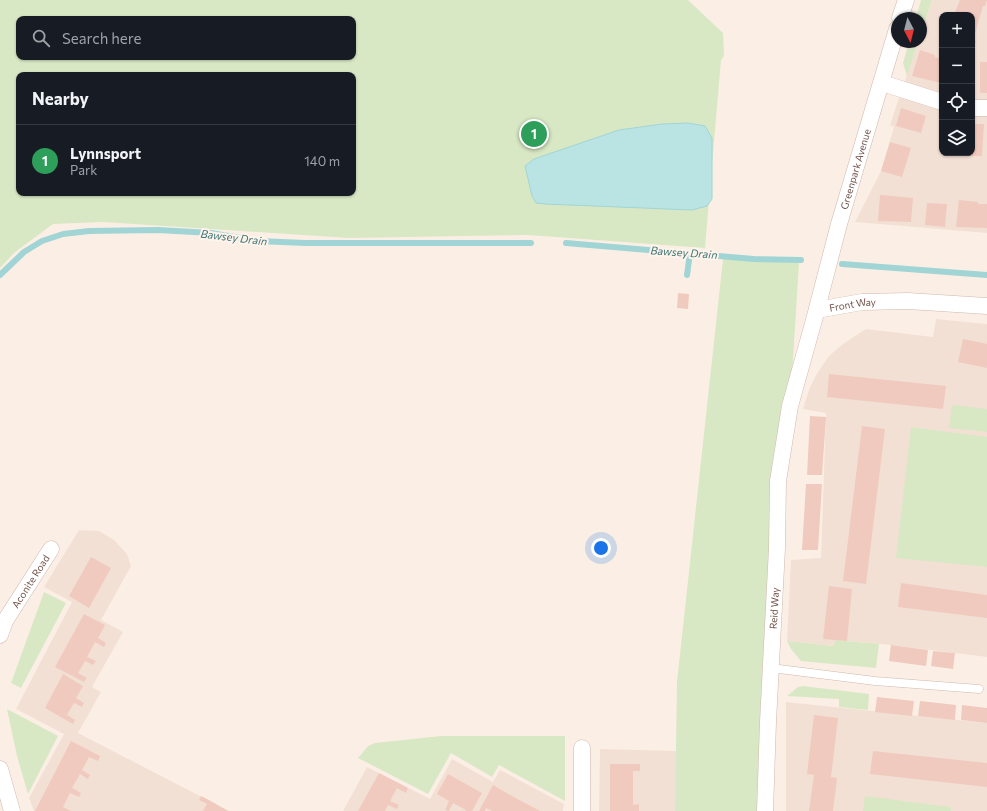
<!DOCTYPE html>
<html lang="en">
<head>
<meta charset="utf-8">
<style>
  body { margin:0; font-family:Commissioner,sans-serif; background:#242831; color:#f1f3f6 }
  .controls { position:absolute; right:12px; top:12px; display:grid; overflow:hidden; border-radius:8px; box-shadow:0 1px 3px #0004 }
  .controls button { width:36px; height:36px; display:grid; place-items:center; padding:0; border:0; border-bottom:1px solid #363941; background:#171b24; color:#f1f3f6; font:20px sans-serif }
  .compass { position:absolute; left:891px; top:12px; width:36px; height:36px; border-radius:50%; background:#171b24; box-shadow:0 1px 3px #0004; rotate:173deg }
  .you { position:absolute; left:601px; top:548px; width:14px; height:14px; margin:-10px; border:3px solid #fff; border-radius:50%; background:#1a73e8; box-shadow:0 0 0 6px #1a73e833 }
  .badge { display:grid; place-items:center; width:26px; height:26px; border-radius:50%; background:#d93025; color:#fff; font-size:13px; font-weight:700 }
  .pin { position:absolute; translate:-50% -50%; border:2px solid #fff; box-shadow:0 1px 4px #0006 }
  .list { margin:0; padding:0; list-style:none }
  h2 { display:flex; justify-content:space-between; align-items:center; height:52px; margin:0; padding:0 16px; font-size:17px }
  h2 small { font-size:13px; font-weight:400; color:#9ea1a6 }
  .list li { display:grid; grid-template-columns:26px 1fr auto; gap:12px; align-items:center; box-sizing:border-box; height:72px; padding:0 16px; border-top:1px solid #363941 }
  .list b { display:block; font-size:15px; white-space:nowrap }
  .list p { margin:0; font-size:13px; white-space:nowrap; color:#9ea1a6 }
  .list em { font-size:13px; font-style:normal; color:#9ea1a6 }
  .icon { flex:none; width:22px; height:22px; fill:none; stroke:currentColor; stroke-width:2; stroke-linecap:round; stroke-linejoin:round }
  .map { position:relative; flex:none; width:987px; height:811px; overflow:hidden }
  .search { position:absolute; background:#171b24; box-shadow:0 1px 3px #0004; left:16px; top:16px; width:340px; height:44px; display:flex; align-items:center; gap:10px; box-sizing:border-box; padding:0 14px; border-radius:8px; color:#9ea1a6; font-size:15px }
  .panel { position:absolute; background:#171b24; box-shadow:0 1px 3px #0004; left:16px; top:72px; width:340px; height:124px; border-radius:8px }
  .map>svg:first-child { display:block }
  .residential { fill:#f3e0d4; fill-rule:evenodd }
  .green { fill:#d8e8c4; fill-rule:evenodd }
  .water { fill:#bae4e4; stroke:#a1d5d5 }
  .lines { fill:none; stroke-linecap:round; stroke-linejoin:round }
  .stream { stroke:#a1d5d5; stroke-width:6 }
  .building { fill:#f0cabe }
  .service-casing { stroke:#cfb8af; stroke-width:9 }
  .minor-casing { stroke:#cfb8af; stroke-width:17 }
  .service { stroke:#fff; stroke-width:8 }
  .minor { stroke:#fff; stroke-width:16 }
  .labels { text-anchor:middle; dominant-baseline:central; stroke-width:4; stroke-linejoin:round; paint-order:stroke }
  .street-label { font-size:10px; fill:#73544b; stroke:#fef4eb }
  .water-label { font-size:11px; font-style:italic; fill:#407778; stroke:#fef4eb }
</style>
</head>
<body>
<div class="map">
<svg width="987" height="811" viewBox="0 0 987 811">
  <rect width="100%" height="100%" fill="#fbefe5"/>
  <path class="residential" d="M932,0h55v233l-132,-11 26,-51 13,-44 -4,-2 6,-18 22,-65h3v-8zM942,15h30v138h-30z
    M936,319l51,5v333l-96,-12 -56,-5 -1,6 -47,-5 4,-81 30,-2 5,-145 -23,-4 7,-22 8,-15 11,-16 14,-12 23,-15 67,8z
    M79,530l20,1 15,9 13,14 4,12 -30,54 22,12 -31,55 9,5 -23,41 151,78h-195l-5,-13 35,-64 -48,-25 56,-107 -28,-15z
    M786,702l201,21v88h-201z
    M600,749l77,2 -2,60h-76z
    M452,759l41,23 7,-12 64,34 -1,7h-220l24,-44 63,32z"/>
  <path class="green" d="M0,0h688l35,33 1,23 -3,4 -16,188 -177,-13 -179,3 -246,-16 -50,2 -39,29 -14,15zM19,19h334v38h-334zM19,75h334v118h-334z
    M921,0h11l-11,34v-16h-5z
    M909,42h9l-11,34 -4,-13z
    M723,259l76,4 -34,548h-90l2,-129z
    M952,405l35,4v23l-38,-4z
    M911,427l76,10v130l-91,-9z
    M44,592l22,11 -45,85 -10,-5z
    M835,640l44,4 -3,24 -75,-7 -10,-12 -4,-8 47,5z
    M803,686l66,8 -1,16 -29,-3v-8l-52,-3 11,-9z
    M7,709l51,27 -30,58 -11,-38z
    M441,736h124v65l-66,-36 -7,12 -41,-24 -23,41 -70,-36 10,-12 7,-3z
    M865,796l86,11v4h-88z"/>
  <path class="water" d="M688,123l17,3 7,12v61l-5,7 -15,4 -147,-6 -9,-1 -4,-7 -7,-30 9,-7 85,-29 43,-6z"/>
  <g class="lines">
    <path class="stream" d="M566,243l188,16 47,1
      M842,264l145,11
      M0,275l24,-23 18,-11 21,-7 26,-3 69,-1 53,3 47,8 47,2h226
      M687,275l3,-22"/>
  </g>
  <path class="building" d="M960,0h27l-2,6h-2l-9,31h-2v-22h-18z
    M972,39l4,2 -4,11z
    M920,50l15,5v2l7,2v20l-1,4 -29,-7z
    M980,62h7v31h-7z
    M901,108l25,8 -5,17 -25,-7z
    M972,124h12l-2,32h-23v-3h13z
    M890,142l21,6 -9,29 -21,-6z
    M880,195l33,3 -2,24 -33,-1z
    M959,200l19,2v2h9v24l-31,-1z
    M927,203l20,1 -2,23 -20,-2z
    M678,293l11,1 -1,15 -11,-1z
    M963,339l24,5v24l-29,-6z
    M829,374l117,12 -3,23 -116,-12z
    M810,416l16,1 -4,58h-15z
    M862,426l23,3 -19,155 -23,-3z
    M806,484h16l-4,66h-16z
    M91,557l20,11 -22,40 -20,-12z
    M901,583l86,12v23l-89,-11z
    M829,586l23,3 -5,52 -24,-2z
    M84,614l21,11 -7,13 8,5 -2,4 -9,-5 -8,15 9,4 -3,4 -8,-4 -7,12 9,5 -3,4 -29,-15z
    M891,645l37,5 -2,16 -37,-5z
    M933,651l22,2 -2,16 -22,-3z
    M63,674l20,12 -7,12 8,5 -2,4 -8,-4 -7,12 8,5 -2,4 -28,-16z
    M877,697l37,4 -2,15 -37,-4z
    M920,701l36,4 -1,15 -37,-4z
    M962,705l25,3v15l-26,-3z
    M814,715l24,3 -7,59 6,1 -4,33h-24l5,-36 -7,-1z
    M71,741l29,15 -2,5 -9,-4 -7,13 8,5 -2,4 -8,-5 -8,14 9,5 -2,4 -9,-4 -7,14 8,4h-36z
    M873,751l114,12v24l-117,-13z
    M610,764h30v7h-7v34l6,-1v7h-29z
    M379,773l29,15 -2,5 -9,-5 -7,13 9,4 -2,4 -9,-4 -3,6h-27z
    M448,774l34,19 -10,18h-7l1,-1 -13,-7 -4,8 -4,-1 4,-9 -12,-7z
    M493,785l17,10 30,16h-48l-6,-3 -1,3h-6z
    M201,796l8,4 19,11h-25l4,-7 -8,-4z"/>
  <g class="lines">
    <defs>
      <path id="service" d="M771,668l104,13 104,8"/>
      <g id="minor">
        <path d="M900,18l6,-18"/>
        <path d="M882,83l60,19"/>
        <path d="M972,108h15"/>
        <path id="s1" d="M817,310l45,-8 46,-1 79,5"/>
        <path id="s2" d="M0,635l5,-14 46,-72"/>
        <path d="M0,769l12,42"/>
        <path d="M582,811v-63"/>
        <path id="s3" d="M765,811l3,-89 9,-174 1,-67 12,-75 24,-86 25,-96 58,-195"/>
      </g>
    </defs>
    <use href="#service" class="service-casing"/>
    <use href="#minor" class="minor-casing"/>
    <use href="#service" class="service"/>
    <use href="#minor" class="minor"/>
  </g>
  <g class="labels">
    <g class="street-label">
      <text stroke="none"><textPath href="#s3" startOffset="652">Greenpark Avenue</textPath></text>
      <text stroke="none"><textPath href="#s1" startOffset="36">Front Way</textPath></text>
      <text stroke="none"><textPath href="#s2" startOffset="62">Aconite Road</textPath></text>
      <text stroke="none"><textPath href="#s3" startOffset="203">Reid Way</textPath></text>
    </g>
    <g class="water-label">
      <text transform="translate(234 237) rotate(7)">Bawsey Drain</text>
      <text transform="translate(684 252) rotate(4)">Bawsey Drain</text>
    </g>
  </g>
</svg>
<div class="controls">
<button>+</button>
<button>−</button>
<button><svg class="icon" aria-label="locate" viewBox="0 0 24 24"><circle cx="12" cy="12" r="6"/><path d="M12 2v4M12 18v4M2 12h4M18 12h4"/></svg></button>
<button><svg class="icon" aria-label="layers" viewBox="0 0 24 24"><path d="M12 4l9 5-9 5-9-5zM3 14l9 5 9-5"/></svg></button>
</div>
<svg class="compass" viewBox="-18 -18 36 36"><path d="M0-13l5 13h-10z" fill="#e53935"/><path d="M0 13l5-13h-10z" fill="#9ea1a6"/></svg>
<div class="you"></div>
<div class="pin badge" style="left:534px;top:134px;background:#2e9e5b">1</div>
<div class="search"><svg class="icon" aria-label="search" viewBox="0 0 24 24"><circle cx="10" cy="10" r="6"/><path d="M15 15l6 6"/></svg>Search here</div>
<section class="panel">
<h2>Nearby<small></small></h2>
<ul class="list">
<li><span class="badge" style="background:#2e9e5b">1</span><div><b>Lynnsport</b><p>Park</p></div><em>140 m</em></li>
</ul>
</section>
</div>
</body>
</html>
